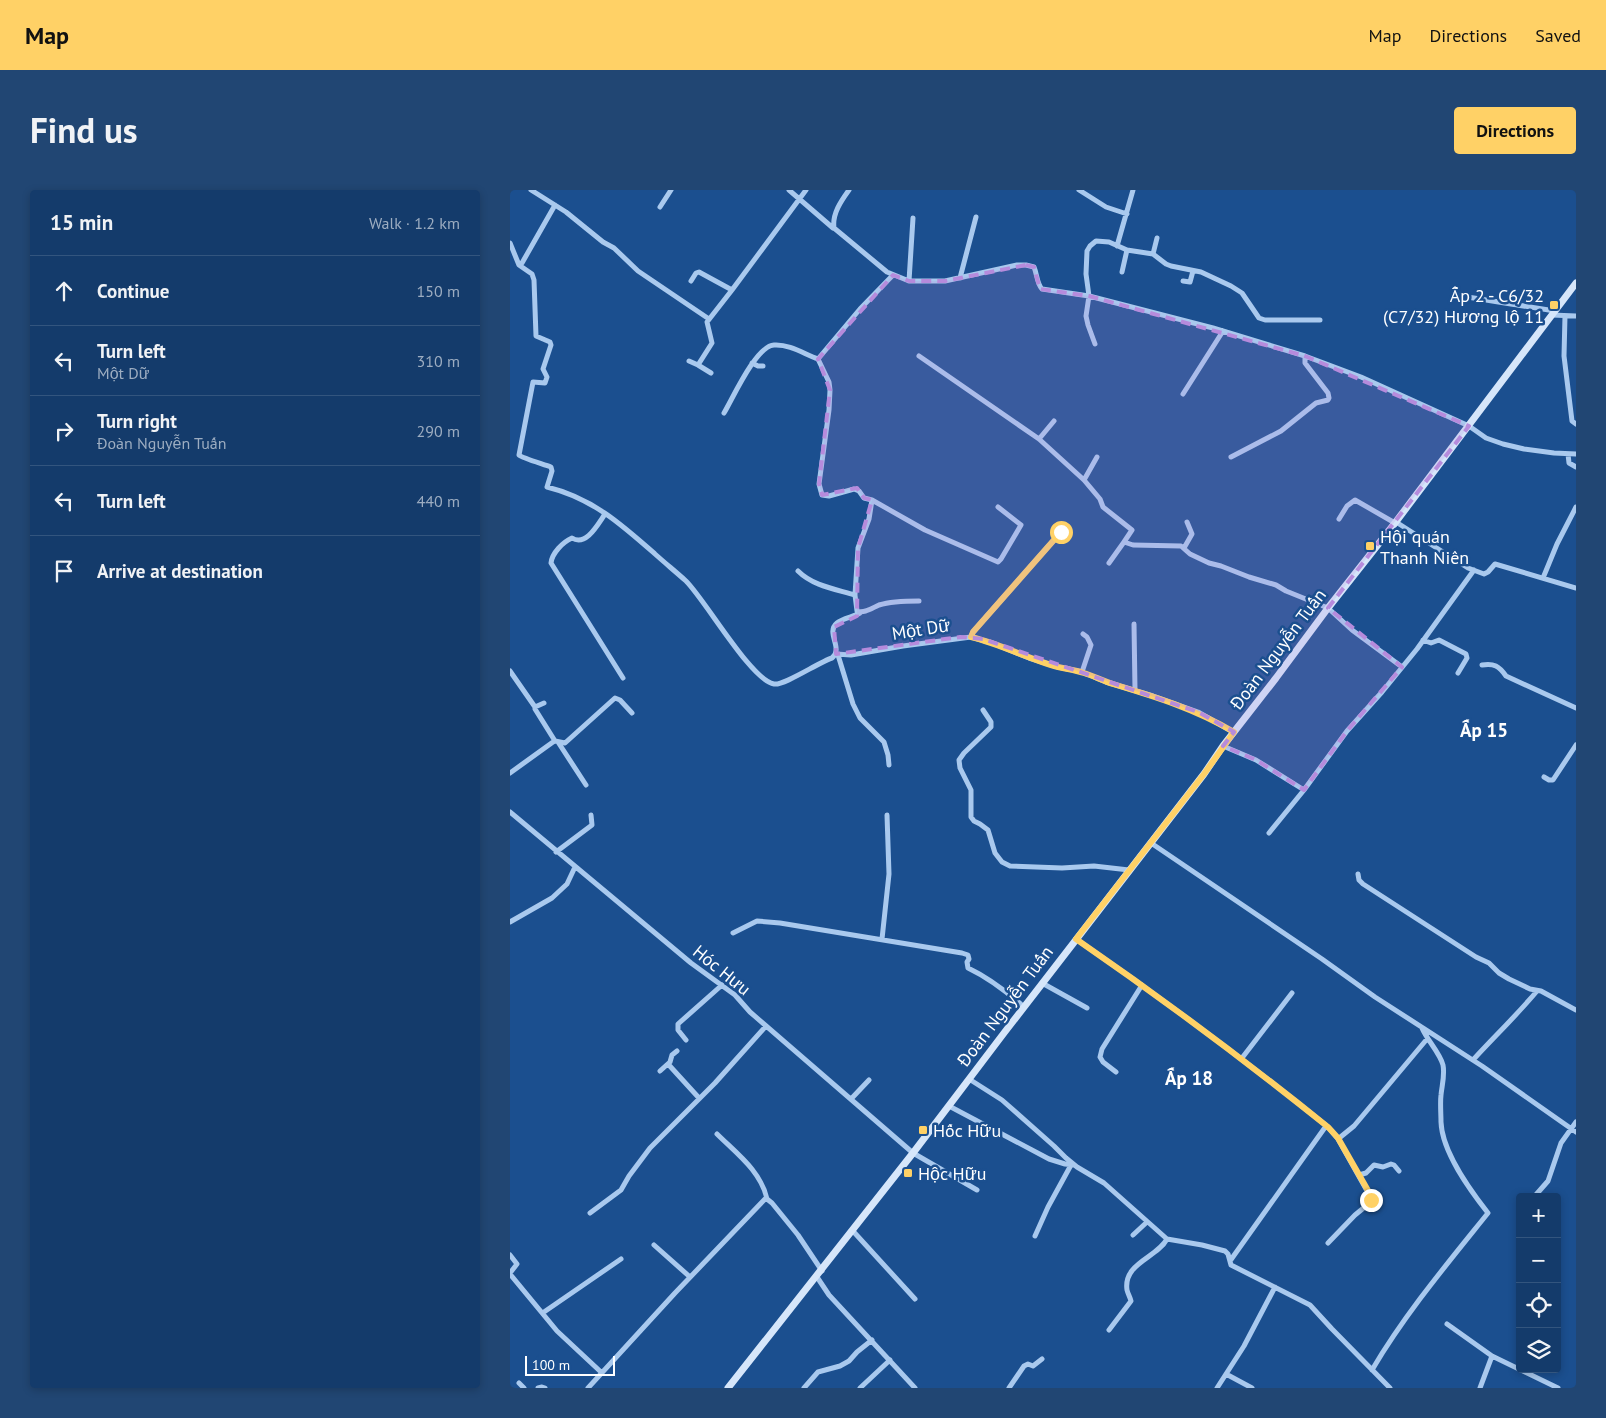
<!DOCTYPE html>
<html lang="en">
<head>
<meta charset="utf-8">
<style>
  body { margin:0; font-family:"PT Sans",sans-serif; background:#214673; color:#f1f3f6 }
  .controls { position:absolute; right:15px; bottom:15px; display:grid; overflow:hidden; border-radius:5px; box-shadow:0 2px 8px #0003 }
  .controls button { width:45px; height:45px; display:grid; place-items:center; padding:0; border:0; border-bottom:1px solid #33557e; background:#143b6b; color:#f1f3f6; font:25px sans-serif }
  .scale { position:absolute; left:15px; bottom:12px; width:90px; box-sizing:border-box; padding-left:5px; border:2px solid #fff; border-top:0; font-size:14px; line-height:18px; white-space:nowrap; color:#fff; -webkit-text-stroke:4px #1b4f8f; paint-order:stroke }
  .stop { position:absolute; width:15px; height:15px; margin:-11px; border:4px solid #ffd166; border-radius:50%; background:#fff }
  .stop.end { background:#ffd166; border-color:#fff; box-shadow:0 1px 5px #0008 }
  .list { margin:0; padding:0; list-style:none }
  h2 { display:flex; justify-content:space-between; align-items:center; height:65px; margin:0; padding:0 20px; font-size:21px }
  h2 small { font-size:16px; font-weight:400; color:#9dadc1 }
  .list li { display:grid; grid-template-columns:32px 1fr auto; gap:15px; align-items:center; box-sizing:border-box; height:70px; padding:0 20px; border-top:1px solid #33557e }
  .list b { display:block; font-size:19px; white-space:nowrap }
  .list p { margin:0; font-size:16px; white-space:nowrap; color:#9dadc1 }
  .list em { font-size:16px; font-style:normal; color:#9dadc1 }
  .icon { flex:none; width:28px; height:28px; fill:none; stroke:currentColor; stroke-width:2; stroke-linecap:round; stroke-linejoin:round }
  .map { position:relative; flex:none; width:1066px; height:1198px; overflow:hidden; border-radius:5px }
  header { display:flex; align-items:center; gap:30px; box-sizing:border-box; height:70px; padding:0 25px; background:#ffd166; color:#111 }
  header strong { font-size:24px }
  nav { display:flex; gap:28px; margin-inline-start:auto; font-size:18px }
  .intro { display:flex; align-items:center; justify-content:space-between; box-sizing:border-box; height:120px; padding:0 30px }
  h1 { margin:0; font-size:35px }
  .button { padding:12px 22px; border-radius:5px; background:#ffd166; color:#111; font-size:18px; font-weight:700 }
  main { display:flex; gap:30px; padding:0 30px }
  aside { flex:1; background:#143b6b; border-radius:5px; box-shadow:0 2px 8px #0003 }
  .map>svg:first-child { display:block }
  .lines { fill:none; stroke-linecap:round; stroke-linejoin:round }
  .street { stroke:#a9c9ee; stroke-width:5 }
  .secondary { stroke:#d6e6fa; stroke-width:7 }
  .route { stroke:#ffd166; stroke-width:6 }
  .marked { fill:#b68bdc; fill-opacity:0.2; stroke:#b68bdc; stroke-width:4; stroke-dasharray:10 6; stroke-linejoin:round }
  .poi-dot { fill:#ffd166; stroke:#1b4f8f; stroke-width:2 }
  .labels { text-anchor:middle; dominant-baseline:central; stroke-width:5; stroke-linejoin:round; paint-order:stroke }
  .poi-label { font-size:18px; fill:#fff; stroke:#1b4f8f; text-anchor:start }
  .street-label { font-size:18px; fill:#fff; stroke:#1b4f8f }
  .neighbourhood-label { font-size:19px; font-weight:bold; fill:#fff; stroke:#1b4f8f }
</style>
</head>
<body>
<header>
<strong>Map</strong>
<nav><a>Map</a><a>Directions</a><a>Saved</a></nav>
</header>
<div class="intro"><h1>Find us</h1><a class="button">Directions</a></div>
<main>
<aside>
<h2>15 min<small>Walk · 1.2 km</small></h2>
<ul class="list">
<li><svg class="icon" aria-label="ahead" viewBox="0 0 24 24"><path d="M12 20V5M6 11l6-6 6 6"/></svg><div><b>Continue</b></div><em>150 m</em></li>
<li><svg class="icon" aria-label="left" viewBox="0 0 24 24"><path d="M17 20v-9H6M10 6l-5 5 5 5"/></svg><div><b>Turn left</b><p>Một Dữ</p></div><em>310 m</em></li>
<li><svg class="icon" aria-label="right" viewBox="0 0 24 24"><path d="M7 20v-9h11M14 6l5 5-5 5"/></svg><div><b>Turn right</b><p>Đoàn Nguyễn Tuấn</p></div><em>290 m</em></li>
<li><svg class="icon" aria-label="left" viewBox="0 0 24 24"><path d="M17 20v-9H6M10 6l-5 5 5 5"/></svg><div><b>Turn left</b></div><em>440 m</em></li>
<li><svg class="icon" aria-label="arrive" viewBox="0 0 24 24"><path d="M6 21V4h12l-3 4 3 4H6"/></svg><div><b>Arrive at destination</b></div></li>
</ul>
</aside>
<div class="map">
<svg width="1066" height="1198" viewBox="0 0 1066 1198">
  <rect width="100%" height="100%" fill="#1b4f8f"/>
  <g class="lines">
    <path class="street" d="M21,0l35,22 37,30 11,6 24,23 71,48
      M279,0l44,38
      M339,0c-8,11 -17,24 -15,38l53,44 22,9h36l72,-16h9l8,2c3,7 3,17 8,22l47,7 124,32 92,28 56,21 108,49 17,12 17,6 21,5 30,4 22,1
      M569,0l27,17 21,7
      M150,17l11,-17
      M0,53l9,22 13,9 2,6 2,56 14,6 1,3 -8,24 4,8 -2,6 -12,-1 -14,73c3,3 24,9 32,12l1,4 -5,16c45,11 74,37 108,67 10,9 21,18 31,27 20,20 65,99 88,103 10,2 45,-22 58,-26 12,-10 -7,-25 5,-35 6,-5 16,-6 23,-10
      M607,56l16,-56
      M643,64l13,10 5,2 30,6 30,14 11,7 17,25 6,2h55
      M12,73l33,-58
      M612,82l5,-22
      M383,85l-33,34 -42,50 11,23 1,8 -1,20 -10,74 3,11 7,1 25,-7 5,2 5,7 8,2 53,30 73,32 3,-3 20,-34 -23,-18
      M450,88l16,-61
      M181,91l5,-8 3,-1 33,18 74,-100
      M399,91l4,-63
      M673,91l7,1 3,-11
      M945,105l100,16
      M1042,125l24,1
      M1055,126l-1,40 8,65 4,3
      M585,154l-7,-19 -2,-9 3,-20 -3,-22 1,-23 3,-5 6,-5 13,1 18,8 26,4 4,-16
      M409,166l120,83 45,41 16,19 3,8 29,23 -8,12 9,3 48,1 9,8 19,9 12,3 28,11 27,8 10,6 42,17 24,22 50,37
      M179,171l9,4
      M242,173l6,3h5
      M201,183l-13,-8 14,-22 -5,-21 25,-32
      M673,204l40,-63
      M214,223c9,-15 32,-67 50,-68 16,-1 30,9 44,14
      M529,249l15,-18
      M1058,264l1,9 7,4
      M721,267l50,-26 35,-28 12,-3 1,-2 -1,-5 -23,-30v-7
      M574,290l13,-23
      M362,310l-3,19 -11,29 -3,47 2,16c7,3 15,-3 22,-6 13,-4 27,-4 40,-4
      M95,324c-7,10 -19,33 -33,24 -9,4 -20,15 -21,25l72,115
      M829,329l8,-13 8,-6 40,23
      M886,332l72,46 16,6 4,-2 7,-8 81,24
      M674,358l8,-14 -5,-12
      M599,373l15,-21
      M288,381c15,15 37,18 57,24
      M1033,388l14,-34 19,-37
      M624,434l1,66
      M461,447l2,-5 88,-100
      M913,450l8,3 8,-3 27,14 1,4 -9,15
      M326,464l15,1 52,-9 68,-9 21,6 37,15 29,9 24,5 24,10 47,14 45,16 35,20
      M328,465l15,49 7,14 24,24 4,13 1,10
      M972,475c12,-2 17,1 24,11l70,32
      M0,481l25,36
      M572,482l9,-27 -4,-8 -4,-3
      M34,513l-9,4v2l20,32
      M473,520l8,12v5l-27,26 -5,7 1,8 11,22v27l3,4 6,3 8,6 7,23 7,9 8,4 52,2 32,-2 35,4
      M48,552l28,43
      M713,556l33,14 48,30
      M0,583l43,-31 2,-1 10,2 50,-45 5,2 12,13
      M1034,587l5,3h4l23,-35
      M0,622l181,151 44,32 15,17 163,141 64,37
      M759,643l35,-43 43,-59 35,-39 35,-43 57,-79
      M641,653l171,116 53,38 107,69 94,66
      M46,662l36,-27 -1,-10
      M848,684l1,6 4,4 113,73 13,6 10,10 10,6 21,10 11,2 35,19
      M0,732l42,-24 15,-14 8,-17
      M223,743l24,-12 23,2 182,30 6,2 1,4 -2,3 1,6c21,10 38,23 56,39
      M372,749l7,-65 -2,-59
      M566,749c87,60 170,122 252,188l10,12 28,50 4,5 1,5 -5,7 -11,9 -27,28
      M532,793l45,25
      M176,850l-8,-10v-6l44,-39
      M732,868l50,-65
      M963,870c21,-23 44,-45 64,-69
      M158,874l31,34
      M150,881l10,-9 2,-7 5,-4
      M606,882l-13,-10 -3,-5 2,-8 40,-64
      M459,889l33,21 52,46 12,12 11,9 27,16 63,56 35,6 23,6 3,3 3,11 79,40 22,24 58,59
      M341,909l18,-19
      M439,916l100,53 16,5 9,1
      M207,944c19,19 44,37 50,65
      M828,949l16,-13 73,-87
      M849,985l7,-2 8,-8 9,2 8,-3 3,1 5,6
      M1024,1007l14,-16 13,-38 15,-21
      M80,1023l31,-23 8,-14 21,-28 65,-65 51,-57
      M342,1040l63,69
      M623,1045l14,-13
      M525,1046l13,-29 23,-42
      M144,1055l36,32
      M0,1065l7,9 -7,9
      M720,1071l96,-135
      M0,1084l47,57 45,42
      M307,1087l12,18 86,93
      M34,1122l77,-53
      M937,1134l45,32 66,32
      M599,1140l22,-29c-1,-4 -3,-7 -4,-11 -4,-27 30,-32 40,-51
      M862,1180c33,-56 75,-106 116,-157 -18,-23 -46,-61 -47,-91 0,-8 -1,-19 0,-27 1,-10 4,-20 2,-30 -3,-12 -16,-25 -21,-37
      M716,1184l26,14
      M9,1193l5,5
      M28,1198l4,-1 3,1
      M78,1198l87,-95 90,-94h2l5,4 26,32 24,36
      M294,1198l14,-16 22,-6 9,-5 8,-9 15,-12
      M350,1198l30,-28
      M499,1198l15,-22 4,-2 5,2 9,-7
      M707,1198l27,-42 31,-59
      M970,1198l12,-32"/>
    <path class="secondary" d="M218,1198l185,-235 91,-120 200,-259 19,-28 53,-68 52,-70 67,-85 181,-240"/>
  </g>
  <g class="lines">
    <path class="route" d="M551,342l-88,100 -2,5c30,7 57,22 87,30 9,2 18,3 26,6 10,3 19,8 29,11 43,13 82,25 121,48l-30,42 -128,165c87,60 170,122 252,188l10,11 32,56 1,6"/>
  </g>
  <path class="marked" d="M516,75l8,2 6,22 49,7 216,60 164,70 -141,182 74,59 -55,64 -43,59 -48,-30 -33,-14 11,-14 -36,-20 -215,-73 -23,-2 -124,17 -2,-27 23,-11 1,-68 14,-48 -8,-2 -7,-10 -35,7 -3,-11 11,-94 -12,-31 75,-84 16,6h36z"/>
  <g class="poi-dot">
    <rect x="1039" y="110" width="10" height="10" rx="2.5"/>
    <rect x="855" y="351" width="10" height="10" rx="2.5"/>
    <rect x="408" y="935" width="10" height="10" rx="2.5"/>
    <rect x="393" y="978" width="10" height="10" rx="2.5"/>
  </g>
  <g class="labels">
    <g class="poi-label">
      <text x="1034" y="105" text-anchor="end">Ấp 2 - C6/32<tspan x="1034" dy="21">(C7/32) Hương lộ 11</tspan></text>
      <text x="870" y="346">Hội quán<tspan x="870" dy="21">Thanh Niên</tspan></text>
      <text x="423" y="940">Hốc Hữu</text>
      <text x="408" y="983">Hộc Hữu</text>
    </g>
    <g class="street-label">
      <text transform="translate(411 439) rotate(-9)">Một Dữ</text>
      <text transform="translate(768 459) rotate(-53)">Đoàn Nguyễn Tuấn</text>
      <text transform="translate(212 780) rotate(39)">Hóc Hưu</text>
      <text transform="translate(495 816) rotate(-53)">Đoàn Nguyễn Tuấn</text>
    </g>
    <g class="neighbourhood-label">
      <text x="974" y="540">Ấp 15</text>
      <text x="679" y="888">Ấp 18</text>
    </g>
  </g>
</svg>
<div class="controls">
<button>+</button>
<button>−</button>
<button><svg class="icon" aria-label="locate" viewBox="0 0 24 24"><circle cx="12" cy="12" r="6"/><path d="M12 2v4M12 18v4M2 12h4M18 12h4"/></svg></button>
<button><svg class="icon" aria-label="layers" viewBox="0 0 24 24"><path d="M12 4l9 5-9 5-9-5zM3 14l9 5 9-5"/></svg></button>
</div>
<div class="scale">100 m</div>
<div class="stop" style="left:551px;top:342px"></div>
<div class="stop end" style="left:861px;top:1010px"></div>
</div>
</main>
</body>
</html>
